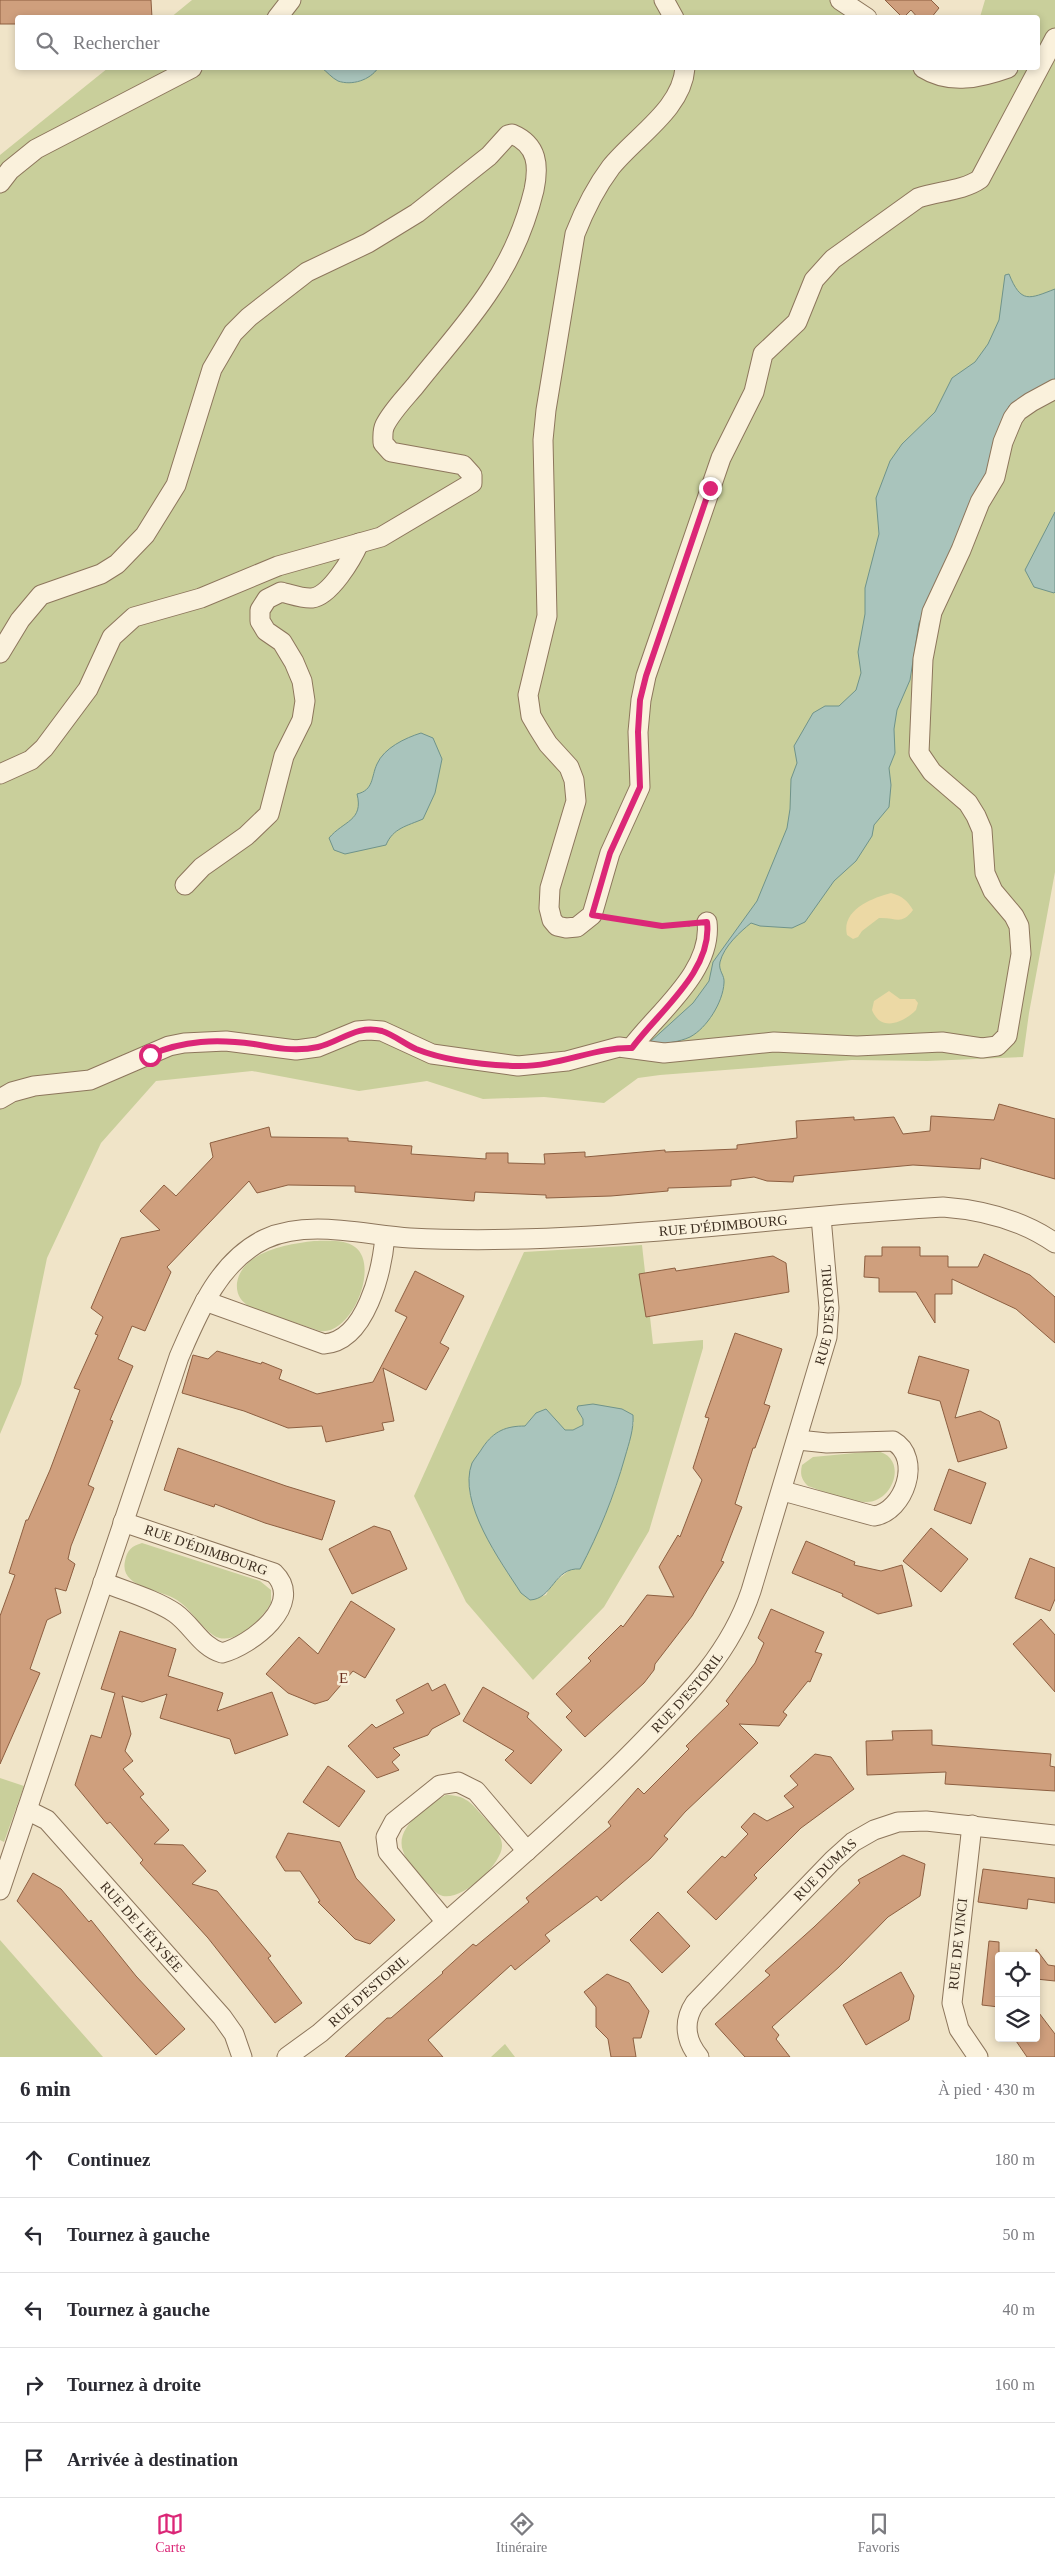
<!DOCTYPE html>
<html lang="fr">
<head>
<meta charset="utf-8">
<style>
  body { margin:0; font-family:Georgia,serif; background:#f7f7f7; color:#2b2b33 }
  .controls { position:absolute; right:15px; bottom:15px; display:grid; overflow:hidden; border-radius:5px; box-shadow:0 2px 8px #0003 }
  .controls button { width:45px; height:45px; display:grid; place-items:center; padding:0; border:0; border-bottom:1px solid #e1e1e2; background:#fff; color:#2b2b33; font:25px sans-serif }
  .stop { position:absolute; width:15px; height:15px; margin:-11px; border:4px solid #db2777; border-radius:50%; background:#fff }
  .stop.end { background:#db2777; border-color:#fff; box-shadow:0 1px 5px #0008 }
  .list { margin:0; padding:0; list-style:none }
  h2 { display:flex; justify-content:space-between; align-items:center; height:65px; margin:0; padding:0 20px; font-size:21px }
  h2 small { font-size:16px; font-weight:400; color:#7c7c81 }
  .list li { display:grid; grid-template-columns:32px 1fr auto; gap:15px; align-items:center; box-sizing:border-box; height:75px; padding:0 20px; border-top:1px solid #e1e1e2 }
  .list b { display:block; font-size:19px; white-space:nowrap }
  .list em { font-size:16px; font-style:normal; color:#7c7c81 }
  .icon { flex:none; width:28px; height:28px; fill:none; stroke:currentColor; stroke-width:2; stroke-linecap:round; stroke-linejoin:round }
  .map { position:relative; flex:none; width:1055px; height:2057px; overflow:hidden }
  .search { position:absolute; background:#fff; box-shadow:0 2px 8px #0003; left:15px; right:15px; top:15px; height:55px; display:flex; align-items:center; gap:12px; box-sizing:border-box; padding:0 18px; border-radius:5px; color:#7c7c81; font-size:19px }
  .sheet { height:440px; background:#fff }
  nav { display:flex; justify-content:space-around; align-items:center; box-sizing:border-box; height:70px; border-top:1px solid #e1e1e2; background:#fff; font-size:14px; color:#7c7c81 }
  nav a { display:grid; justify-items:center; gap:2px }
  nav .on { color:#db2777 }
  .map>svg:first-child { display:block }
  .green { fill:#c9cf9b; fill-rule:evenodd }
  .sand { fill:#ecd9a5 }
  .water { fill:#a9c4bc; stroke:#6f938a }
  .building { fill:#cf9f7d; stroke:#8d5f41 }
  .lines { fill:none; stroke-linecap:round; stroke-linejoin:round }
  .minor-casing { stroke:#8d765c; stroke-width:21 }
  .path { stroke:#8d765c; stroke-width:3; stroke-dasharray:4 2.5; stroke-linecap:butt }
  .minor { stroke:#faf1dc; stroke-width:19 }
  .route { stroke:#db2777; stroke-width:6 }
  .labels { text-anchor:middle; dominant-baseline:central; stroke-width:5; stroke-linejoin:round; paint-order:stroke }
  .street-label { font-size:14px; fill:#3d2e20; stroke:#f7eed8 }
  .neighbourhood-label { font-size:15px; letter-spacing:1px; fill:#6b2e1e; stroke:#f7eed8 }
</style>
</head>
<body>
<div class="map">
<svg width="1055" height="2057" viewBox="0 0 1055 2057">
  <rect width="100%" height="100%" fill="#f0e4c8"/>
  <path class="green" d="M192,0h661l23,18h-706z
    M985,0h70v872l-26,141 -6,44 -96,4 -75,-1 -192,15 -22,3 -34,25 -60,-6 -61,2 -56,-18 -68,10 -107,-20 -96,10 -55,62 -54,115 -26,126 -21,50v-1279l108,-87h930v-50l-58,-1z
    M314,1241c12,0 31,-2 41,6 25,18 -3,89 -35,84l-69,-23c-10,-7 -15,-13 -14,-25 5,-32 51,-39 77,-42z
    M642,1245l11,99 50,-4v8l-54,183 -45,76 -71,73 -67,-78 -52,-106 110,-244zM536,1413l16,4 13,13h8l10,-5v-6l-3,-4 54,7 -18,65 -22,54 -23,28 -19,15 -6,11 -16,5c-21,-17 -60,-87 -61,-114 -1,-15 6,-27 14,-39 10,-15 25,-21 42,-21z
    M876,1451c32,5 19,50 -9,51 -18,1 -42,-10 -59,-16 -7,-7 -8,-12 -6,-21l11,-8z
    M142,1543l118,38 11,9v13c-9,16 -38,46 -58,32 -14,-10 -22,-26 -36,-35 -16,-11 -58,-12 -52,-39 2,-11 7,-15 17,-18z
    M0,1778l24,8 -20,56 -4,-2z
    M446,1795c17,0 24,6 35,19 7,8 21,19 21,31 1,19 -43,59 -62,50 -6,-3 -10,-9 -14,-13 -8,-9 -19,-19 -23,-31 -9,-23 25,-47 43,-56z
    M0,1940l103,117h-103z
    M505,2044l10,13h-24z"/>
  <path class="sand" d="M891,893c11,3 16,7 22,17 -12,16 -17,7 -34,8l-17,13 -4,6 -5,2 -6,-4c-6,-25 25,-37 44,-42z
    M889,991l11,8h15l3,4 -2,7c-12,12 -35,23 -44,0l2,-9z"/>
  <path class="water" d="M322,68h56c-8,12 -26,18 -40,13 -6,-3 -12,-10 -16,-13z
    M1009,274c12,30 20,25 46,15v94l-25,10 -21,13 -20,62 -70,155 -9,57 -13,30 -3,19 1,24 -6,15 2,17 -2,22 -15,18 -2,11 -16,25 -22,20 -29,41 -13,6 -32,-2 -9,-3c-11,9 -27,23 -31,39 -2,9 5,13 4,21 -1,19 -17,45 -34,54 -11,5 -23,6 -34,8l-6,-3 43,-39 16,-22 4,-19 44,-61 30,-73 3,-19 1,-30 6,-16 -3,-17 19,-33 12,-7h14l17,-16 5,-17 -3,-21 7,-38v-26l14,-54 -3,-36 14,-37 12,-17 33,-32 17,-34 23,-16 13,-18 11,-24 6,-45z
    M1055,512v80l-1,1 -20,-6 -9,-17z
    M421,733l12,5 9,21 -7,34 -12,26c-16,7 -30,9 -37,26l-41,9 -11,-4 -5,-12c14,-17 35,-17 28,-44 17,-4 14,-17 20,-30 7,-16 28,-26 44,-31z
    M593,1404l29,5 11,6c1,14 -4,28 -8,42 -11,39 -26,76 -45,112 -26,-2 -27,30 -50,31l-9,-7c-20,-31 -64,-91 -49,-130 3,-5 8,-11 11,-16 11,-16 23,-21 42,-21l11,-13 10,-4 19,21h8l10,-5v-6l-6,-10 1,-3z"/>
  <path class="building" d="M0,0h151l1,18h-134v6h-18z
    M885,0h46l8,8 -8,10h-13l-7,-8 -8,8z
    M999,1104l56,15v60l-74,-21 -1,11 -67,-4 -119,11 -1,6 -26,-1 -13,-4 -23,3v6l-63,2v3l-57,5 -65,2v-3l-71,-3 -1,9 -119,-9v-6l-67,-1 -31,8 -8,-12 -82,86 4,5 -26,59 -13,-5 -14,33 15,7 -23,54 3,1 -25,64 6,3 -23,58 -3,13 7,5 -9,27 -11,-3 6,25 -14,7 -17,49 10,4 -40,91v-148l15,-41 -6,-2 17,-53h2l22,-50 30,-80 -6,-2 24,-53 -3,-1 8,-17 -12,-9 30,-70 39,-8 -20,-19 24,-26 12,11 37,-39 -3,-14 59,-16 2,10 77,1v3l64,5 -1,8 75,5v-6h22v10l37,1 -1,-10 41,-2v5l80,-7v2l72,-3v-4l60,-7 -1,-17 58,-4v3l40,-3 9,17 27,-3 1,-15 63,4z
    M882,1247h38v9h28v11h30l6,-13 46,21 25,22v46l-39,-34 -64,-30v15h-17v29l-19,-31h-37v-14l-15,-1 1,-21h17z
    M773,1256l13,7 3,29 -143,25 -7,-43 36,-6 1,3z
    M415,1271l49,25 -24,47 9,5 -23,42 -43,-22 11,53 -12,2 2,7 -58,12 -4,-16 -34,2 -44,-17 -62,-18 11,-38 15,4 9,-8 44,13 1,-2 20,8 -3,9 38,15 56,-12 34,-65 -12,-6z
    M735,1333l47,16 -18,55 6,2 -15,42h-2l-18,56 7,3 -21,54 3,1 -32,54 -37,48 -1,6 -10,13 -59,54 -19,-20 6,-6 -16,-17 35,-33 -3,-3 33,-33 2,2 24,-32 27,2 -15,-30 19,-32 2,2 22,-57 -9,-12 16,-50 -4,-1z
    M919,1356l50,14 -14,48 25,-7 19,10 8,27 -49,14 -18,-61 -32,-8z
    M178,1448l108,38 49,15 -13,39 -57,-17 -50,-19 -1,3 -50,-17z
    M949,1469l37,14 -15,41 -37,-14z
    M374,1526l16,5 17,38 -55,25 -23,-45z
    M931,1528l37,31 -27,33 -38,-31z
    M806,1541l49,21 -1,3 27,6 21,-6 10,41 -34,8 -36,-18 1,-2 -51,-21z
    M1030,1558l25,10v31l-5,12 -35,-13z
    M351,1601l44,28 -30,49 -12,-7 -25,29 -13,4 -27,-11 -22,-19 33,-37 19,17z
    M771,1609l53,23 -9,20 7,2 -12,28 -2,-1 -25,31 4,3 -8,11 -40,-2 19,19 -73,69 -21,24 4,3 -18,20 -49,42 -4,-5 -52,39 5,6 -35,29 -4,-5 -83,75 15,17h-98l42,-39h4l52,-45 -1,-1 31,-28 3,2 53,-44 -3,-4 85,-72 -3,-4 30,-34 6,6 45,-45 -3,-3 43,-42 -3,-3 29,-38 9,-20 -6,-5z
    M1041,1619l14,16v57l-42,-48z
    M120,1631l56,18 -8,27 55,17 -6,18 55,-19 16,43 -53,19 -5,-15 -70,-21 7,-24 -25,8 -20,-6 9,38 -6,17 8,10 -10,8 21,25 -4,3 29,33 -15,14 29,1 23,26 -14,13 25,7 54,65 -3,2 34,45 -27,20 -67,-85 -68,-75 3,-3 -33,-38 -3,2 -32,-39 16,-50 10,3 14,-45 -14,-4z
    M428,1683l4,8 13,-7 15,30 -28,15 -4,6 -35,13 7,7 -8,7 7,8 -22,8 -29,-32 24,-22 4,4 28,-15 -8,-13z
    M483,1687l46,26 -2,4 35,33 -31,34 -26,-24 9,-9 -51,-30z
    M932,1730v15l119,9 -1,12 5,1v24l-110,-7 1,-12 -79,3 -1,-34 27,-1 -1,-9z
    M815,1754l16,3 23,32 -53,39 -47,47 3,3 -41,42 -29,-28 35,-36 3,2 23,-24 -7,-7 13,-14 13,8 27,-14 -10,-11 14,-11 -8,-9z
    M328,1766l37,25 -26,36 -36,-25z
    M288,1833l52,9 16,36 39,42 -25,24 -15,-5 -37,-37 2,-1 -20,-30h-15l-9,-14z
    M903,1855l22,9 -5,32 -32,21 -49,50 -67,60 7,8 -3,4 14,18h-45l-30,-33 55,-49 -5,-4 49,-44 46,-44 -2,-3z
    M983,1869l72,9v25l-27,-4 -1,10 -49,-7z
    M33,1873l28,16 28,33 2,-2 45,56 49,53 -29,26 -139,-154z
    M658,1912l32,34 -28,27 -32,-33z
    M989,1941l10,1v65l-17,-2z
    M1036,1949l12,16 7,1v15l-19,-2z
    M901,1972l13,24 -5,24 -43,25 -23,-40z
    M607,1974l22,9 20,28 -8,27h-8l3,19h-25l-3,-18 -12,-12v-20l-12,-15z
    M1036,2009l19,25v23h-28l-13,-19h22z"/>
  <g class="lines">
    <defs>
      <g id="minor">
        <path d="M664,0l10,18"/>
        <path d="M840,0l27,18"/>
        <path d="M277,18l14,-18"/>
        <path d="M685,68c-3,41 -49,68 -74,99 -15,20 -27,44 -36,67l-29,176 -3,30 4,176 -19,79 3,21 7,12 10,16 21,23 5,13 2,21 -26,87 -1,20 3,12 5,6 9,2 11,-1 15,-12 18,-62 30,-66 -2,-55 3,-32 5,-24 75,-218 33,-66 9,-38 34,-32 17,-42 19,-21 85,-61c20,-7 45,-7 62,-19l75,-141"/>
        <path d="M923,68c27,17 57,10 85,0"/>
        <path d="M0,183l10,-13 26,-21 156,-81"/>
        <path d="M0,653l20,-33 21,-25 60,-21 16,-10 28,-29 31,-50 36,-116 21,-36 16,-16 58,-45 61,-29 49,-30 72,-57 19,-21 4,-1c26,11 27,32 22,56 -9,37 -23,69 -44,100 -22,34 -50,64 -75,96 -10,12 -23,25 -30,39 -3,6 -2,12 -2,18l8,9 72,13 9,10v8l-91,54 -103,29 -77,32 -67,19 -22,20 -24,52 -44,59 -13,12 -31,14"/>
        <path d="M185,885l17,-18 44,-31 23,-22 15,-58 18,-36 3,-19 -3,-20 -8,-19 -12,-20 -16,-11 -6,-10v-11l7,-11 14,-7c9,2 22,7 31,6 18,-2 40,-39 47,-55"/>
        <path d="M632,1047c26,-35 81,-76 75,-125"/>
        <path d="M0,1099l12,-7 22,-6 56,-6 79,-34 15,-3 42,-2 70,9 22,-3 39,-16 12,-1 13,1 50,23 86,12 49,-5 52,-14 45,6 110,-11 83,4 85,-4 40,6 15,-2 10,-10 14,-82 -2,-28 -5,-10 -21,-25 -8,-18 -3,-43 -6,-14 -8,-13 -36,-31 -13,-19 4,-94 9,-47 29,-62 19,-48 15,-25 8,-35 10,-24 5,-7 13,-9 24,-13"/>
        <path d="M205,1301l119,43c42,-3 58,-73 61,-108"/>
        <path d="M783,1491l91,25c30,-4 49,-58 19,-75l-66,2 -29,-3"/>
        <path d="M103,1582c24,10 51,17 72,31 18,13 26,34 47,40 28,-7 84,-49 52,-80l-151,-51"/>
        <path id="s1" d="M27,1810l20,10 175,197 12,17 8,23"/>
        <path d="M972,1825l-20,178 7,26 19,28"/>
        <path id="s2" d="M0,1890l179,-533c19,-44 40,-96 86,-118 44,-20 99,-4 145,-1 179,9 355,-21 533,-31 40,3 79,13 112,36"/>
        <path d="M446,1922l-58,-70 -2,-15 8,-15 46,-37 18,-3 18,9 51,60"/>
        <path id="s3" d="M287,2057l33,-24c61,-54 122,-107 182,-160 50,-44 98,-87 144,-135 43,-44 85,-87 105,-147l76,-254 2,-29 -8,-91"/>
        <path id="s4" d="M699,2057c-14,-17 -16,-36 -4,-54l138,-143 20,-18 21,-12 24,-8 28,-1 129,14"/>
      </g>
    </defs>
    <use href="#minor" class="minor-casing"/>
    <path class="path" d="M610,918l52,8 28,-1"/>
    <use href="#minor" class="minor"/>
  </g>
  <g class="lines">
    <path class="route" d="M150,1055c34,-15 67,-16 104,-11 21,4 42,8 64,3 22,-5 39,-23 64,-16 12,4 23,13 34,18 30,12 69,16 101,17 41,1 78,-19 115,-18 26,-36 81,-77 75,-126l-45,4 -70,-11 18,-62 30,-66 -2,-55 2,-32 6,-24 64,-188"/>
  </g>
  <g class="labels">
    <g class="street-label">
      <text stroke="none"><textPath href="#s2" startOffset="1172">RUE D'ÉDIMBOURG</textPath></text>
      <text stroke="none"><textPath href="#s3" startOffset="950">RUE D'ESTORIL</textPath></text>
      <text transform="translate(206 1550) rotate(19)">RUE D'ÉDIMBOURG</text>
      <text stroke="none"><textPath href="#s3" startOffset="542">RUE D'ESTORIL</textPath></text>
      <text stroke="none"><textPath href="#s4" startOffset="245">RUE DUMAS</textPath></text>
      <text stroke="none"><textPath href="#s1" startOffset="165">RUE DE L'ÉLYSÉE</textPath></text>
      <text transform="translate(958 1944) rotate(-84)">RUE DE VINCI</text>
      <text stroke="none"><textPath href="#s3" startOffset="105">RUE D'ESTORIL</textPath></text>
    </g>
    <g class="neighbourhood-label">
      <text x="344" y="1678">E</text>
    </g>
  </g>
</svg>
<div class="controls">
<button><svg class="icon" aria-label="locate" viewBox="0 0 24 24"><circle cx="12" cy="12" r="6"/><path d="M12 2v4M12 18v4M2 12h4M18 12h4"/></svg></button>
<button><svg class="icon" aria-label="layers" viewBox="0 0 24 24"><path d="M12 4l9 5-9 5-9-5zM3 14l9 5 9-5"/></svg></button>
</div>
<div class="stop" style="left:150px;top:1055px"></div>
<div class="stop end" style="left:710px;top:488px"></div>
<div class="search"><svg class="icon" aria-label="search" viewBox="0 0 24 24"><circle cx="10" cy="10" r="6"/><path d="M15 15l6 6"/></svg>Rechercher</div>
</div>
<section class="sheet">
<h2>6 min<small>À pied · 430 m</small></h2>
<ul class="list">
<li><svg class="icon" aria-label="ahead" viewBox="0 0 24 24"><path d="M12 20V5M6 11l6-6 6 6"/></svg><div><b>Continuez</b></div><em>180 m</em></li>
<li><svg class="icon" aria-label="left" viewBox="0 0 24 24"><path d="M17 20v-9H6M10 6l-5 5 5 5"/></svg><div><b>Tournez à gauche</b></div><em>50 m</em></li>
<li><svg class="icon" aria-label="left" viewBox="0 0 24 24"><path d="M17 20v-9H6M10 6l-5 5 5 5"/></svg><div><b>Tournez à gauche</b></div><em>40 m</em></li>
<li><svg class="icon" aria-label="right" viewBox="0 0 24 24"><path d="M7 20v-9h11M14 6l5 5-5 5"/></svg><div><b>Tournez à droite</b></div><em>160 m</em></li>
<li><svg class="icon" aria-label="arrive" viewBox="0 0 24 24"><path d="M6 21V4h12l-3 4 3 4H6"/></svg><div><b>Arrivée à destination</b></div></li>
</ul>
</section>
<nav>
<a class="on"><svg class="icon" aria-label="map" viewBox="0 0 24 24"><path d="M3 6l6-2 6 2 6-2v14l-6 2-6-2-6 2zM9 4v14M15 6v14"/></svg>Carte</a>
<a><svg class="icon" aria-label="directions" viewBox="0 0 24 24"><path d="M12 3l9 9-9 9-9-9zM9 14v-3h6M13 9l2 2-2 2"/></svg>Itinéraire</a>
<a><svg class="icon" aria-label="saved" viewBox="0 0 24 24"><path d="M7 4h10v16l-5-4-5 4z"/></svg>Favoris</a>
</nav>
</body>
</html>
